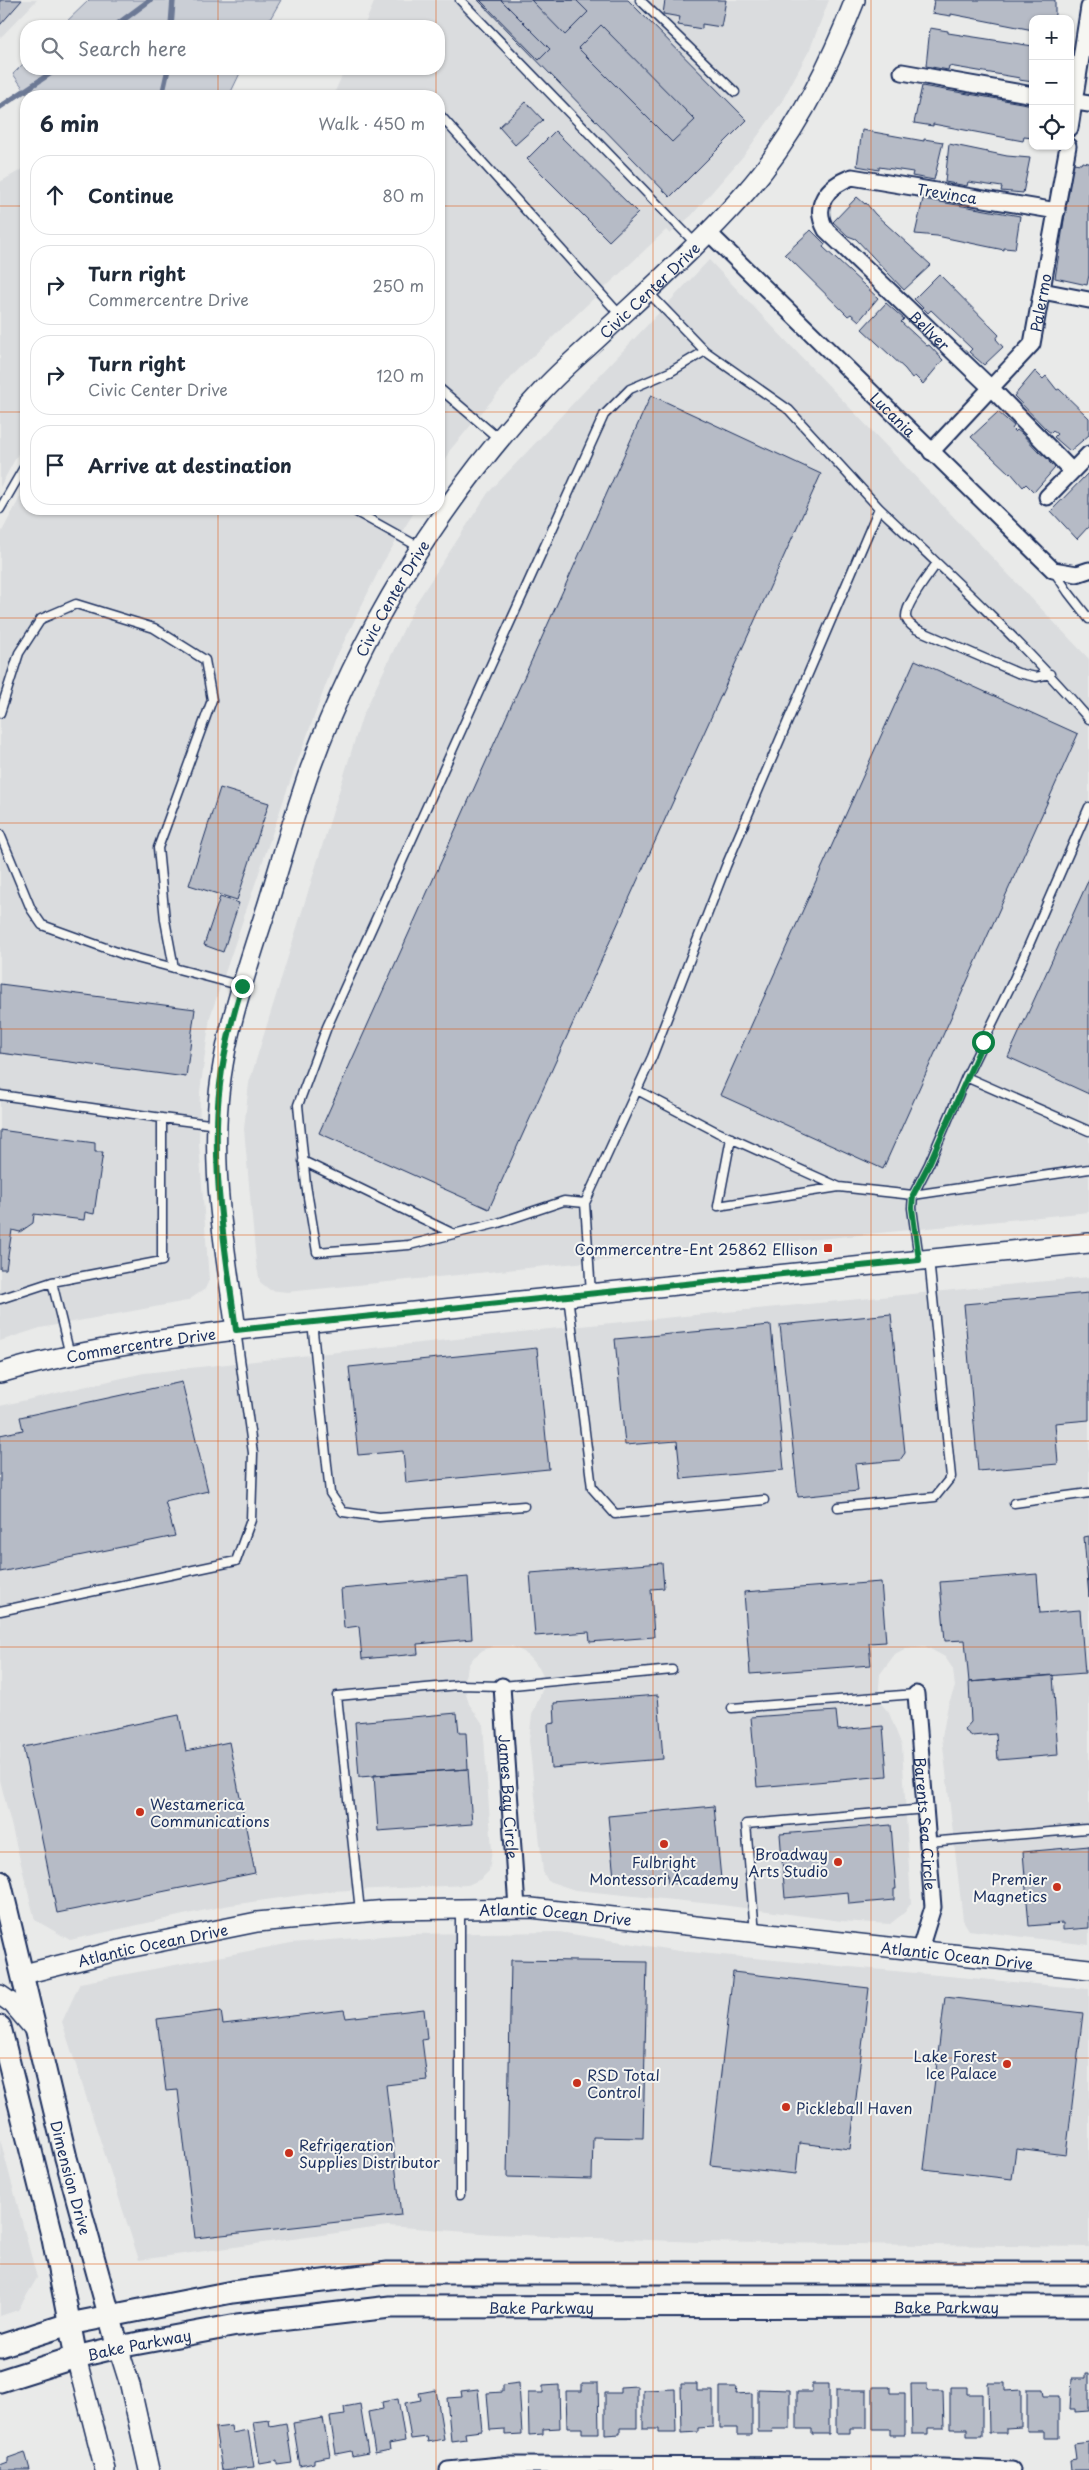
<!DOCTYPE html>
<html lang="en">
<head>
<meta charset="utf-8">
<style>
  body { margin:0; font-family:"Playpen Sans",sans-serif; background:#f2f2f3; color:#1f2937 }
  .controls { position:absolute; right:15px; top:15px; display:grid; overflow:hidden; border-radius:10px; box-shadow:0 1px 4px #0004 }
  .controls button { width:45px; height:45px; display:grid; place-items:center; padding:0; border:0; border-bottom:1px solid #e0e1e3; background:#fff; color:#1f2937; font:25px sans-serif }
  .stop { position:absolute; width:15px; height:15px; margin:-11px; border:4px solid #0b8043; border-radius:50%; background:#fff }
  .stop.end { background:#0b8043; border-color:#fff; box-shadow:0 1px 5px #0008 }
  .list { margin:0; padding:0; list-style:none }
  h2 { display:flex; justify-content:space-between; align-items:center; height:65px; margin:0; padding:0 20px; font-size:21px }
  h2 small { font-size:16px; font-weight:400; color:#747a83 }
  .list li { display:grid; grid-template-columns:32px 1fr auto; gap:15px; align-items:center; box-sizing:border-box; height:80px; margin:0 10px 10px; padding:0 10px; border:1px solid #e0e1e3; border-radius:20px }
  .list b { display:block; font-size:19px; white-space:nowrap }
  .list p { margin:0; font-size:16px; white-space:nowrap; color:#747a83 }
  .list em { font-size:16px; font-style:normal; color:#747a83 }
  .icon { flex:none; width:28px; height:28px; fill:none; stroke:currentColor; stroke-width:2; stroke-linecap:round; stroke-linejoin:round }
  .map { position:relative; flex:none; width:1089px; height:2470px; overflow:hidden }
  .search { position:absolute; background:#fff; box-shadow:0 1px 4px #0004; left:20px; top:20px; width:425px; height:55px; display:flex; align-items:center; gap:12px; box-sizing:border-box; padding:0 18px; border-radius:20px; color:#747a83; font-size:19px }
  .panel { position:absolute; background:#fff; box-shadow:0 1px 4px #0004; left:20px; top:90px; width:425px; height:425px; border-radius:20px }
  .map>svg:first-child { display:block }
  .built { fill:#dadcde }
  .green { fill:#caced5; stroke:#727e9a }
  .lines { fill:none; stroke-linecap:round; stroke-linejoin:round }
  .stream { stroke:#6c7995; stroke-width:5.5 }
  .building { fill:#b6bbc6; stroke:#1b2f5e }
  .service-casing { stroke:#1b2f5e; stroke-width:11 }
  .minor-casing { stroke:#1b2f5e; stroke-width:19 }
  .tertiary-casing { stroke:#1b2f5e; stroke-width:22 }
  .secondary-casing { stroke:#1b2f5e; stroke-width:25 }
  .service { stroke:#f6f6f2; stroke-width:8 }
  .minor { stroke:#f6f6f2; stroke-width:15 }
  .tertiary { stroke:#f6f6f2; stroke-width:19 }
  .secondary { stroke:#f6f6f2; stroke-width:21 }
  .route { stroke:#0b8043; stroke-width:6 }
  .grid { fill:none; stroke:#de5710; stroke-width:1; stroke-opacity:0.55 }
  .poi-dot { fill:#c8321e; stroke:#f6f6f2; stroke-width:2 }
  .labels { text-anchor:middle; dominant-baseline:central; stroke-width:4; stroke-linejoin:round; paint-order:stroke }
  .street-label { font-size:15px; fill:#1b2f5e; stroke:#f6f6f2 }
  .poi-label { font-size:15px; fill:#1b2f5e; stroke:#f6f6f2; text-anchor:end }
</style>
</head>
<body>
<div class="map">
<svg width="1089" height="2470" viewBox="0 0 1089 2470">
  <rect width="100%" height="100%" fill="#e9eae9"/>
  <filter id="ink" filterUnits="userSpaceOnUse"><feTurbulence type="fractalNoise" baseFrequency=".02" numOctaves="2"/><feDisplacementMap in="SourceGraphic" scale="10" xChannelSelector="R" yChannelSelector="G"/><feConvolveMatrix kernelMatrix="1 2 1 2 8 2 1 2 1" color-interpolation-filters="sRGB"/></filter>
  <g filter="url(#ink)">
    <path class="built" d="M0,0h37l-37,38z
      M375,0h454l-19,49 -29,54 -36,51 -53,61 -22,19 -4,-4 -150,142 -66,78 -11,20v-374h-106l12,-27h94v-43h-75z
      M26,167v272l-26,48v-305z
      M709,260l380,399v553l-802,80 -17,-2 -10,-8 -4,-20 -12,-133 5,-46 113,-366 54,-114 72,-110z
      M26,486v23h390l-34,55 -47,96 -48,130 -77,227 -10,75 -1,52 10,136 -4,9 -18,12 -147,27 -40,13v-806z
      M1089,1277v668l-120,-15 -6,-10 -21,-183 6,-32 7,-18 -2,-18 -8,-12 -20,-11 -19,2 -11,6 -15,20 -1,13v14l10,12 13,33 9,157 -6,9 -15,12 -49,-3 -119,-16 -147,-15 -27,-9 -5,-9 -14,-132 3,-25 11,-27v-12l-4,-8 -15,-16 -13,-6h-17l-11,4 -9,7 -5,7 -6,18 6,22 14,20 9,126 -3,21 -8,8 -13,6 -138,6 -106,15 -154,34 -35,-20 -35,-140v-374l144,-33 395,-43z
      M559,1932l120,19 410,38v258l-390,-5 -205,-8 -106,-8 -249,34 -77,-238 18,-39 211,-40 118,-9z
      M0,2139l37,139 -19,32 -18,6z"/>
    <path class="green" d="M89,0h192l-15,26h-204z
      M26,61v8h216l-13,27h-200l-16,-22z"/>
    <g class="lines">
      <path class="stream" d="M115,26l35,-26
        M171,26l2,-26
        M162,96l6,-27
        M0,107l57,-38"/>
    </g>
    <path class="building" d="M0,0h22l-22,25z
      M478,0h150l119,120 -77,77z
      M480,0h21l49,49 -11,11z
      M531,0h45l12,12 -23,23z
      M665,0h61l-5,27 -19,-3v5l-24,-4 2,-8 -17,-3z
      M934,0h121v14l-1,5h-21v11l-82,-16v2l-19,-3z
      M601,25l94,95 -23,22 -94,-94z
      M930,28l18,3v2l85,13v36l-14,-2 1,-2 -71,-12 -1,4 -22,-4z
      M922,86l111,19v33l-9,-1 -1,4 -90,-17v2l-19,-3z
      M526,102l17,18 -28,25 -16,-18z
      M862,130l62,11v-2l19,3 -9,38 -22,-4 1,-4 -34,-5v3l-22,-4z
      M555,131l83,82 -29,28 -82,-82z
      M949,144l58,12 23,2 -7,35 -22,-2 1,-4 -34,-5 -1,4 -22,-4z
      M1082,162l7,1v112l-2,10 -32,-7 18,-115 8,1z
      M857,197l8,7 1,-1 9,11 56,51 -27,25 -48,-51 -8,-3 -15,-14z
      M923,199l97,17 -5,33 -11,-1v2l-67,-14 -22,-2z
      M811,230l14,14 -2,3 55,51 -19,23 -8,-7 -3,2 -63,-62z
      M939,274l60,61 -3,4 7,8 -19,18 -15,-13 3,-3 -41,-39 -3,3 -14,-14z
      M886,303l18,16 -3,3 26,24 2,-1 14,15 -20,24 -8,-8 -3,2 -7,-9 -43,-40z
      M1035,371l8,8 3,-3 11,14 2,-1 30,29v17l-19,16 -16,-14 3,-3 -4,-3 -2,2 -4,-3 -33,-34z
      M651,395l170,79 -332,735 -170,-76z
      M998,412l16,14 -2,3 3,3 2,-2 4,3 19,20 10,7 -1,2 6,6 -21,24 -8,-8 -3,3 -12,-14 -1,1 -39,-37z
      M1089,472v54l-12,13 -26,-28z
      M915,660l163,74 -195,435 -163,-74z
      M220,788l49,15 -32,97 -48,-15z
      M1089,879v215l-81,-37z
      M220,897l19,6 -16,49 -19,-7z
      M0,984l195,25 -9,68 -186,-24z
      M0,1130l95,13v9h8l-9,62 -9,-2 -1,8 -50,-6 -1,9 -13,9 -8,-2 -6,39h-6z
      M1089,1293v127l-34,3 3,41 -80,7 -14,-167z
      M891,1314l14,139 -5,7 -45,4 3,27 -60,6 -18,-172z
      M771,1325l13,145 -103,9 -4,-38 -52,4 -10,-106z
      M537,1348l12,121 -143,14 -3,-32 -45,4 -9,-88z
      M182,1382l26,109 -43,10 10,35 -175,36v-137l23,-5 -3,-13z
      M1089,1536v61l-5,-60z
      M662,1563l2,25 -13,1 3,48 -64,5 -1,-10 -54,4 -5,-63z
      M1037,1574l3,39 40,-3 5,63 -116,9 -4,-42 -20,1 -5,-59z
      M468,1577l4,62 -55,5 1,10 -56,5 -3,-33 -15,2 -3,-39z
      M881,1582l5,60 -17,1 2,22 -121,9 -6,-82z
      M1053,1675l5,80 -60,5 -2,-26 -24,2 -8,-6 7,-8 -2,-40z
      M658,1695l5,64 -112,9 -3,-44 7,-1 -1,-20z
      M836,1711l2,19 45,-4 4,50 -130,11 -6,-70z
      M457,1713l2,20h7l2,36 -109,8 -4,-55z
      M179,1715l7,36 43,-9 26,131 -198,40 -34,-166z
      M468,1769l4,55 -94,7 -4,-56z
      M714,1806l7,73 -53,5 -1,-11 -53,5 -6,-62z
      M891,1825l5,64h-2v11l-45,4 -1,-12 -63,6 -5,-64z
      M1089,1846v82l-26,2v-7l-34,3 -6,-74z
      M511,1960l136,2 -4,176 -50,-1 -1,42 -85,-2z
      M733,1972l136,16 -19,161 -51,-6 -3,31 -86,-9z
      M945,1997l138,16 -17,142 -50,-6 -4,30 -88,-10z
      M424,2009l3,30 -5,1 5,40 -41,5 15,130 -206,23 -17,-148 -12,1 -9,-72 64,-8 2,13 121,-14 2,8z
      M1086,2373h3v38l-14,1v-3h-5l2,-31h14z
      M519,2383l3,51 -17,1v-6l-15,1 -3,-37 16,-1v-7z
      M582,2383h16l1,50h-17v-5h-15l-1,-37h16z
      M988,2383h17v8l16,-1v37l-15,1v5h-17z
      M681,2384h16v7h16v36l-15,1v4l-16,1z
      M812,2384h17v50h-17v-5h-15v-37h15z
      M911,2384h16v7h16l1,37h-16v6h-16z
      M559,2385l1,43 -17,1v5l-14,1 -1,-42h15v-7z
      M637,2386v42h-17v6l-15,1v-42h15v-6z
      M720,2387h17l-1,7 16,-1v42h-15v-7h-17z
      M873,2387h17v6h15v42h-15v-6h-17z
      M950,2387h17v7h15v42h-15v-7h-17z
      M478,2389l4,42 -17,2 1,6 -15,2 -4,-43 15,-1 -1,-6z
      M675,2389l1,44h-17v-4h-16v-39z
      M758,2389l32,1v39h-18l1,3h-15z
      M1027,2389h16l1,7h15v42h-15v-7h-17z
      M436,2390l8,49 -16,3 -1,-5 -16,2 -6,-36 16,-3 -2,-7z
      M836,2390h31v38h-17v5h-14z
      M398,2399l7,42 -16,3 1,6 -15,3 -7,-41 15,-3 -1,-7z
      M360,2404l8,49 -16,3 -1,-5 -15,3 -6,-37 15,-2 -1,-8z
      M323,2418l7,38 -16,3v4l-14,3 -7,-43z
      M269,2420l1,6 16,-3 6,40 -15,2v-4l-17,3 -7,-42z
      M231,2426l1,7 16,-3 6,37 -32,3 -7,-42z
      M1089,2442v28h-18l-1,-10 6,-1 -2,-15z
      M25,2452l5,18h-30v-5l8,-3v-4z"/>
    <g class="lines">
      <defs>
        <path id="service" d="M460,0l236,244
          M640,0l95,92
          M439,114l182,202
          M648,292l57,59 84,59 90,98
          M439,388l60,51
          M0,509l26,-45
          M351,509l70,39
          M937,563c-8,12 -32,41 -31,54 1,6 6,9 10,12l102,44 18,4 14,-3
          M1053,570l15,22 21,27
          M0,713l19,-60 22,-34 35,-15 78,24 51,32 7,40 -54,148 7,72 9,48
          M0,834l31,75 11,16 83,30 117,31
          M966,1077l123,54
          M637,1090l80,42 122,55 74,8 176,-26
          M0,1095l162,23v143l-110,21 -52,17
          M162,1118l55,7
          M731,1138l-13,68 121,-19
          M303,1161l151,73
          M585,1203l-21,-2 -66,22 -89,22 -92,7 -11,-67 -8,-80 29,-78 277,-612 26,-26 40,-17 35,-21
          M919,1259l-7,-51 1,-13 16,-31 37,-87 48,-98 75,-172
          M52,1282l18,73
          M591,1293l-6,-90 67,-146 74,-191 153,-358c72,68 145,136 210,211
          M568,1296l24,192 23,26 149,-14
          M312,1322l18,171 13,19 36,5 145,-11
          M1014,1503l75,-10
          M838,1507l97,-10 16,-20 -22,-218
          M0,1611l236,-50 15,-41 2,-67 -17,-123
          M732,1708l184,-14
          M928,1842l158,-13
          M460,1910v285
          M360,1911l-23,-215 122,-11 43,1 170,-16
          M755,1933l-9,-109 180,-15"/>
        <g id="minor">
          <path d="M902,72l131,23"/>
          <path d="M1070,101l19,3"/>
          <path d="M1070,128l19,-121"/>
          <path id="s1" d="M1057,211l-205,-34c-25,9 -40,28 -26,53l166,159 80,82"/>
          <path id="s2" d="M708,232l345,338 24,4 12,-4"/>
          <path d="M1042,291l47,9"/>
          <path id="s3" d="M931,452l101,-108 36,-198"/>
          <path d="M1047,497l42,-43"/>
          <path id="s4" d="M502,1686l15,222"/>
          <path id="s5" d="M916,1694l17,213 -14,45"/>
          <path d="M448,2470l52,-5 420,1 92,4"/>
        </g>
        <g id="tertiary">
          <path id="s6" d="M236,1330c-9,-68 -22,-138 -19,-206 2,-76 27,-146 50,-217 13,-43 26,-88 41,-132 50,-141 132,-274 234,-384 19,-21 41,-39 61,-58 49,-46 98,-90 142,-140 49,-55 84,-126 110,-193"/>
          <path id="s7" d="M0,1373c77,-23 157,-33 236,-43l853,-87"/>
          <path id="s8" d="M24,1974l104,-26 129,-26 130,-12 144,-2 558,61"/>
          <path d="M0,1995l13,9 23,27"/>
          <path d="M118,2347l12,38 19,85"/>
          <path d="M76,2357l29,113"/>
        </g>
        <g id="secondary">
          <path id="s9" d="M0,1882l66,276 52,189"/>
          <path d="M0,2027l53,212 23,118"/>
          <path d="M0,2346l69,-22 163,-32 156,-19h701"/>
          <path id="s10" d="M0,2381l76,-24 42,-10 119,-22 153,-18 699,-1"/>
        </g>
      </defs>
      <use href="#service" class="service-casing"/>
      <use href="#minor" class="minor-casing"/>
      <use href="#tertiary" class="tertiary-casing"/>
      <use href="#secondary" class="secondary-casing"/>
      <use href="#service" class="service"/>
      <use href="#minor" class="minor"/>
      <use href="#tertiary" class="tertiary"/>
      <use href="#secondary" class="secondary"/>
    </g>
  </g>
  <g class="lines" filter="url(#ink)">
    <path class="route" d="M242,986c-14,45 -24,91 -25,139 -2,68 10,137 19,205l683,-70 -7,-52 1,-13 16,-31 54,-122"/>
  </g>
  <path class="grid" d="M218,0v26M436,0v26M653,0v2470M871,0v2470M218,69v27M436,69v27M0,206h26M439,206h650M0,412h26M439,412h650M218,509v1961M436,509v1961M0,618h1089M0,823h1089M0,1029h1089M0,1235h1089M0,1441h1089M0,1647h1089M0,1852h1089M0,2058h1089M0,2264h1089"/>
  <g class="poi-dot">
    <rect x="823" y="1243" width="10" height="10" rx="2.5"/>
    <circle cx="140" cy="1812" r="5"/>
    <circle cx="664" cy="1844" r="5"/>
    <circle cx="838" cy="1862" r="5"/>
    <circle cx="1057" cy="1887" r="5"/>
    <circle cx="1007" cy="2064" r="5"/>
    <circle cx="577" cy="2083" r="5"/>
    <circle cx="786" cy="2107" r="5"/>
    <circle cx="289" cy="2153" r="5"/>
  </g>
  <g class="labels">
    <g class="street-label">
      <text transform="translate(947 193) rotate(9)">Trevinca</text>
      <text stroke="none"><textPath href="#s6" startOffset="1169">Civic Center Drive</textPath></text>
      <text stroke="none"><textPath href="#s3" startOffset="190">Palermo</textPath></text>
      <text stroke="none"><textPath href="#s1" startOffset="421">Bellver</textPath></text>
      <text stroke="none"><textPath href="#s2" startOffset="260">Lucania</textPath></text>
      <text stroke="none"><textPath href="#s6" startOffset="765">Civic Center Drive</textPath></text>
      <text stroke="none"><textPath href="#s7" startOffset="144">Commercentre Drive</textPath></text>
      <text stroke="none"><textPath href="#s4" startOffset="111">James Bay Circle</textPath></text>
      <text stroke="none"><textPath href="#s5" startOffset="130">Barents Sea Circle</textPath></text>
      <text stroke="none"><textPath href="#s8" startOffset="538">Atlantic Ocean Drive</textPath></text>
      <text stroke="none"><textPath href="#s8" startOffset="132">Atlantic Ocean Drive</textPath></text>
      <text stroke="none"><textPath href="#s8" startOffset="942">Atlantic Ocean Drive</textPath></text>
      <text stroke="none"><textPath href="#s9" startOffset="304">Dimension Drive</textPath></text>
      <text stroke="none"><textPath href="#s10" startOffset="549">Bake Parkway</textPath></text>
      <text stroke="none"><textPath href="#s10" startOffset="954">Bake Parkway</textPath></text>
      <text stroke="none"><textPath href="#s10" startOffset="144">Bake Parkway</textPath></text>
    </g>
    <g class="poi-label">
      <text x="818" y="1248">Commercentre-Ent 25862 Ellison</text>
      <text x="150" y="1803" text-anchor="start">Westamerica<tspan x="150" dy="17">Communications</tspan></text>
      <text x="828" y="1853">Broadway<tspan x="828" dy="17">Arts Studio</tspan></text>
      <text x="664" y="1861" text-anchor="middle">Fulbright<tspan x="664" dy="17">Montessori Academy</tspan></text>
      <text x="1047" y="1878">Premier<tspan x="1047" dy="17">Magnetics</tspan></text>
      <text x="997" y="2055">Lake Forest<tspan x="997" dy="17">Ice Palace</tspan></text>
      <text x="587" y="2074" text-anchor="start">RSD Total<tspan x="587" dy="17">Control</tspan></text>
      <text x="796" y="2107" text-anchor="start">Pickleball Haven</text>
      <text x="299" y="2144" text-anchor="start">Refrigeration<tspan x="299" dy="17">Supplies Distributor</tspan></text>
    </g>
  </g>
</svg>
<div class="controls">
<button>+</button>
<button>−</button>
<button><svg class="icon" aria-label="locate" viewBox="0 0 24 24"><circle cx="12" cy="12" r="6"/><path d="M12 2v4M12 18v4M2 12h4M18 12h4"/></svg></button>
</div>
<div class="stop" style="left:983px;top:1042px"></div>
<div class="stop end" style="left:242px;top:986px"></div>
<div class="search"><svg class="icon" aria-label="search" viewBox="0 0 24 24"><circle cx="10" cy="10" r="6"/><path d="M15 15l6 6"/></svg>Search here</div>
<section class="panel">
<h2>6 min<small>Walk · 450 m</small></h2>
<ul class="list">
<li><svg class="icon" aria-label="ahead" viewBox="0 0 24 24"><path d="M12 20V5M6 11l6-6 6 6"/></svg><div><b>Continue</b></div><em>80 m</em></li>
<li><svg class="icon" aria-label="right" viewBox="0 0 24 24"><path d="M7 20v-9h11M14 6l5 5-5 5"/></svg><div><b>Turn right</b><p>Commercentre Drive</p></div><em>250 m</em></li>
<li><svg class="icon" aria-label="right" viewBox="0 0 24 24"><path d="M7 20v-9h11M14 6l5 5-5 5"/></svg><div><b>Turn right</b><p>Civic Center Drive</p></div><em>120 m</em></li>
<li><svg class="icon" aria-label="arrive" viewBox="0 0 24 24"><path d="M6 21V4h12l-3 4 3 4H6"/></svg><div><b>Arrive at destination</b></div></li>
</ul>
</section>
</div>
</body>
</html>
